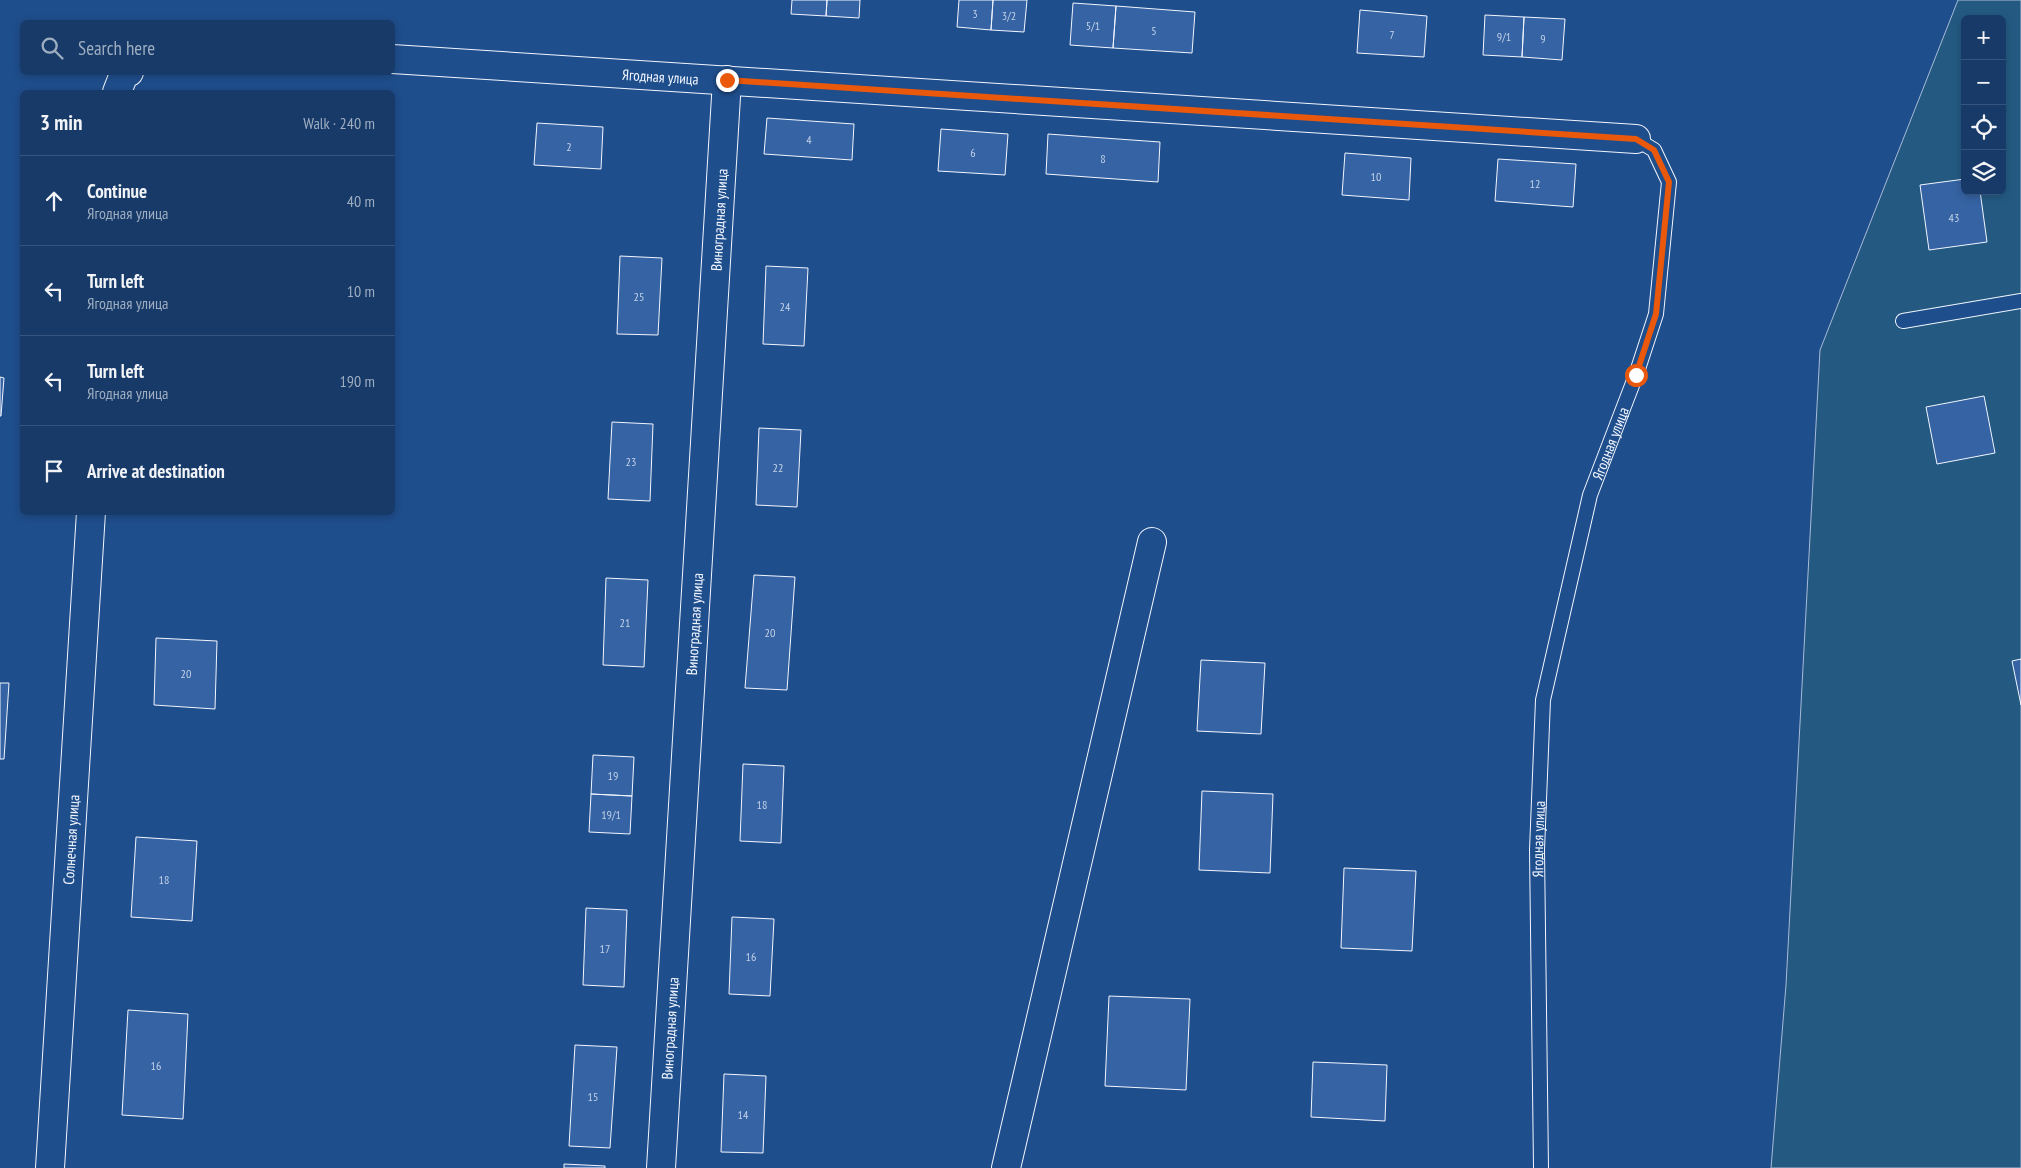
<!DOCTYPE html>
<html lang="en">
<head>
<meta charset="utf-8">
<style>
  body { margin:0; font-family:"PT Sans Narrow",sans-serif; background:#20416f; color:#f1f3f6 }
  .controls { position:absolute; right:15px; top:15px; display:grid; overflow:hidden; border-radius:8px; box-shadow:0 2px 8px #0003 }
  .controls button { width:45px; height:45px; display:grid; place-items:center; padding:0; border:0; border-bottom:1px solid #36547d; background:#173a69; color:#f1f3f6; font:25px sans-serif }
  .stop { position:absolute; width:15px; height:15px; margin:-11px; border:4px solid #ea580c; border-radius:50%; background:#fff }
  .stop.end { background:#ea580c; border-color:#fff; box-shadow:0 1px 5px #0008 }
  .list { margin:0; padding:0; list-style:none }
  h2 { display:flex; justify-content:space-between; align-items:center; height:65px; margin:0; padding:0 20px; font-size:21px }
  h2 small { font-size:16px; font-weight:400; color:#9eadc0 }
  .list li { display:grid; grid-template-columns:32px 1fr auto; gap:15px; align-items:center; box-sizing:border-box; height:90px; padding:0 20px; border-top:1px solid #36547d }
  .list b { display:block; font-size:19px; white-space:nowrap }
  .list p { margin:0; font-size:16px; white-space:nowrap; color:#9eadc0 }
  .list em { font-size:16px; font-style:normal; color:#9eadc0 }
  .icon { flex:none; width:28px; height:28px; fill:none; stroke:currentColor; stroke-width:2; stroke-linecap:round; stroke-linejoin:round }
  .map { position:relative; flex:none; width:2021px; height:1168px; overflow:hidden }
  .search { position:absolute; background:#173a69; box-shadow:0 2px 8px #0003; left:20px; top:20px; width:375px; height:55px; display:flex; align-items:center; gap:12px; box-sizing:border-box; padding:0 18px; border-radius:8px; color:#9eadc0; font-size:19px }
  .panel { position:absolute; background:#173a69; box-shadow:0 2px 8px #0003; left:20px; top:90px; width:375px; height:425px; border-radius:8px }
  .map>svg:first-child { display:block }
  .green { fill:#245a82; stroke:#a8bbd7; fill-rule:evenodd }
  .building { fill:#3563a3; stroke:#f2f6ff }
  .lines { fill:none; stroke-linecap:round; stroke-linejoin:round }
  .lane-casing { stroke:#f2f6ff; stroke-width:16 }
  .street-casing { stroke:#f2f6ff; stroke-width:30 }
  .lane { stroke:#1f4e8c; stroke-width:14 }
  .street { stroke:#1f4e8c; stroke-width:28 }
  .route { stroke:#ea580c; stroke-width:6 }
  .labels { text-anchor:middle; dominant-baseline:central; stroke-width:4; stroke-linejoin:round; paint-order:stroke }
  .number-label { font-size:12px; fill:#c3d1e8 }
  .street-label { font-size:15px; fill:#f2f6ff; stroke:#1f4e8c }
</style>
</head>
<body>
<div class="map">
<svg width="2021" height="1168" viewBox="0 0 2021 1168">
  <rect width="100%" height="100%" fill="#1f4e8c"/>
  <path class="green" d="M1958,0h63v1168h-250l15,-183 34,-635zM1965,19h37v172h-37z"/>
  <path class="building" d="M792,0h35l-1,16 -35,-2z
    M827,0h33l-1,18 -33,-2z
    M959,0h34l-2,30 -34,-3z
    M993,0h34l-3,32 -33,-2z
    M1073,3l43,3 -3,42 -43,-3z
    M1116,6l79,6 -3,41 -79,-5z
    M1360,10l67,6 -3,41 -67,-4z
    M1485,15l39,2 -2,40 -39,-2z
    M1524,17l41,2 -3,41 -40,-3z
    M767,118l87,6 -2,36 -88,-6z
    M537,123l66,4 -2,42 -67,-4z
    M941,129l67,5 -3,41 -67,-4z
    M1048,134l112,8 -2,40 -112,-8z
    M1345,153l66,5 -2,42 -67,-5z
    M1498,159l78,5 -3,43 -78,-6z
    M1965,179v12h15l7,51 -58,8 -9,-65z
    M620,256l42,2 -4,77 -41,-1z
    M766,266l42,2 -4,78 -41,-2z
    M0,377l4,1 -3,38h-1z
    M1984,396l11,57 -58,11 -11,-57z
    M612,422l41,2 -3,77 -42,-2z
    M759,428l42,2 -4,77 -41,-2z
    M754,575l41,2 -8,113 -42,-2z
    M606,578l42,2 -4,87 -41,-2z
    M156,638l61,3 -2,68 -61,-4z
    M2021,659v46l-9,-44z
    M1201,660l64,3 -4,71 -64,-3z
    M0,683h9l-5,76h-4z
    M593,755l41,2 -2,39 -41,-2z
    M743,764l41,2 -3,77 -41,-2z
    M1202,791l71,3 -3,79 -71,-3z
    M591,794l41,2 -2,38 -41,-2z
    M136,837l61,4 -5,80 -61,-4z
    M1344,868l72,3 -4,80 -71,-3z
    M586,908l41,2 -3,77 -41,-2z
    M732,917l42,2 -4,77 -41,-2z
    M1109,996l81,3 -4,91 -81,-4z
    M128,1010l60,4 -5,105 -61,-4z
    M575,1045l42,2 -7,101 -41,-2z
    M1313,1062l74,3 -2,56 -74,-4z
    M724,1074l42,2 -3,77 -42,-1z
    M564,1164l41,2v2h-41z"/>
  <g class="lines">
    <defs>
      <g id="lane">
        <path d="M1903,321l118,-20"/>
        <path id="s1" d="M1541,1168l-4,-318 6,-150 47,-205 46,-120 20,-61 13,-132 -15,-32 -18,-11"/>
      </g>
      <g id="street">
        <path id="s2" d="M392,59l1244,80"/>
        <path d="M117,92l7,-18 5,-2"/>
        <path id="s3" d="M50,1168l41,-656"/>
        <path id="s4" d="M661,1168l66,-1088"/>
        <path d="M1006,1168l146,-626"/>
      </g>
    </defs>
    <use href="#lane" class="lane-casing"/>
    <use href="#street" class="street-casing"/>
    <use href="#lane" class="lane"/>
    <use href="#street" class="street"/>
  </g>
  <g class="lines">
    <path class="route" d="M727,80l909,59 18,11 15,32 -13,132 -20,61"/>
  </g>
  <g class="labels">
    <g class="number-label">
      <text x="975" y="13">3</text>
      <text x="1009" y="15">3/2</text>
      <text x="1093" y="25">5/1</text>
      <text x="1154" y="30">5</text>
      <text x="1392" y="34">7</text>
      <text x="1504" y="36">9/1</text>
      <text x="1543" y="38">9</text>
      <text x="809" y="139">4</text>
      <text x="569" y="146">2</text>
      <text x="973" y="152">6</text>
      <text x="1103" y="158">8</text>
      <text x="1376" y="176">10</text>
      <text x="1535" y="183">12</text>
      <text x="1954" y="217">43</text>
      <text x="639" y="296">25</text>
      <text x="785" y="306">24</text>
      <text x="631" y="461">23</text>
      <text x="778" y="467">22</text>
      <text x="625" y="622">21</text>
      <text x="770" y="632">20</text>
      <text x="186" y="673">20</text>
      <text x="613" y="775">19</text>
      <text x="762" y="804">18</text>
      <text x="611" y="814">19/1</text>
      <text x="164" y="879">18</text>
      <text x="605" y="948">17</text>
      <text x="751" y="956">16</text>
      <text x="156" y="1065">16</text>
      <text x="593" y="1096">15</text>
      <text x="743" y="1114">14</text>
    </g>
    <g class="street-label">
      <text stroke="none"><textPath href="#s2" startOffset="269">Ягодная улица</textPath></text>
      <text stroke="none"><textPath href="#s4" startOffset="950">Виноградная улица</textPath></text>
      <text stroke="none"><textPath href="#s1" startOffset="734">Ягодная улица</textPath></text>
      <text stroke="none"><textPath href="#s4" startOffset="545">Виноградная улица</textPath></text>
      <text stroke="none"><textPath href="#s3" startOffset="329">Солнечная улица</textPath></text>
      <text stroke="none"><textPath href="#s1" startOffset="329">Ягодная улица</textPath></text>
      <text stroke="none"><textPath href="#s4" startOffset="140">Виноградная улица</textPath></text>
    </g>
  </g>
</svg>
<div class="controls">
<button>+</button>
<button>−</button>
<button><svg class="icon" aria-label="locate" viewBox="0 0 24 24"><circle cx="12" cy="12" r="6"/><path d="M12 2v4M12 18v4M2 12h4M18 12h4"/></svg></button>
<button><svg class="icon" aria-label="layers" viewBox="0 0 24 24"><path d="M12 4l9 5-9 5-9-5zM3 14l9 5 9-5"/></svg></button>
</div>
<div class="stop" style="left:1636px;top:375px"></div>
<div class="stop end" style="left:727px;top:80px"></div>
<div class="search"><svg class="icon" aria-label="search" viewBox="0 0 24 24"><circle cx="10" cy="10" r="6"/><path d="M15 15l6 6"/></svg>Search here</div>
<section class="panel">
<h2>3 min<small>Walk · 240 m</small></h2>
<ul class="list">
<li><svg class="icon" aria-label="ahead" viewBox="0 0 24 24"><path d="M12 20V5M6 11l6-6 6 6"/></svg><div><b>Continue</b><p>Ягодная улица</p></div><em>40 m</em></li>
<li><svg class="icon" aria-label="left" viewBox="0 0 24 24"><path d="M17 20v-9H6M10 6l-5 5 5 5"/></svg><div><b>Turn left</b><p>Ягодная улица</p></div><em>10 m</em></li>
<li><svg class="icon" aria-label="left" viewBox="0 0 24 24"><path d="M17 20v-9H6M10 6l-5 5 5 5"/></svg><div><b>Turn left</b><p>Ягодная улица</p></div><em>190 m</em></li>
<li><svg class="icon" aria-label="arrive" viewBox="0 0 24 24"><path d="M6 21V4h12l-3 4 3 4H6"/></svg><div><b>Arrive at destination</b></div></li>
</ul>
</section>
</div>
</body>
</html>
